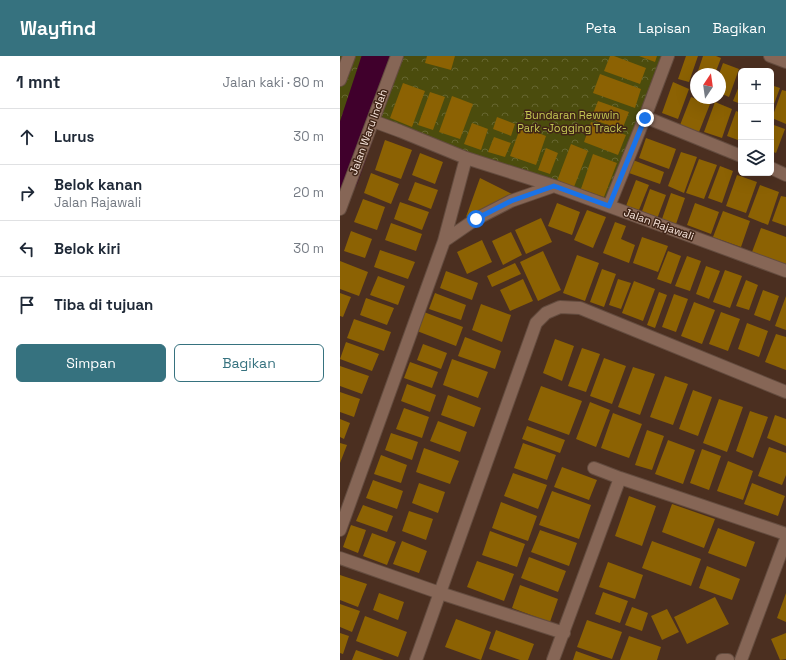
<!DOCTYPE html>
<html lang="id">
<head>
<meta charset="utf-8">
<style>
  body { margin:0; font-family:"Space Grotesk",sans-serif; background:#f6f6f7; color:#1f2937 }
  .controls { position:absolute; right:12px; top:12px; display:grid; overflow:hidden; border-radius:6px; box-shadow:0 4px 16px #0002 }
  .controls button { width:36px; height:36px; display:grid; place-items:center; padding:0; border:0; border-bottom:1px solid #e0e1e3; background:#fff; color:#1f2937; font:20px sans-serif }
  .compass { position:absolute; left:350px; top:12px; width:36px; height:36px; border-radius:50%; background:#fff; box-shadow:0 4px 16px #0002; rotate:13deg }
  .stop { position:absolute; width:12px; height:12px; margin:-9px; border:3px solid #1a73e8; border-radius:50%; background:#fff }
  .stop.end { background:#1a73e8; border-color:#fff; box-shadow:0 1px 4px #0008 }
  .list { margin:0; padding:0; list-style:none }
  h2 { display:flex; justify-content:space-between; align-items:center; height:52px; margin:0; padding:0 16px; font-size:17px }
  h2 small { font-size:13px; font-weight:400; color:#747a83 }
  .list li { display:grid; grid-template-columns:26px 1fr auto; gap:12px; align-items:center; box-sizing:border-box; height:56px; padding:0 16px; border-top:1px solid #e0e1e3 }
  .list b { display:block; font-size:15px; white-space:nowrap }
  .list p { margin:0; font-size:13px; white-space:nowrap; color:#747a83 }
  .list em { font-size:13px; font-style:normal; color:#747a83 }
  .actions { display:flex; gap:8px; padding:12px 16px }
  .actions a { flex:1; padding:9px 0; border:1px solid #36727f; border-radius:6px; text-align:center; font-size:14px; color:#36727f }
  .actions .main { background:#36727f; color:#fff }
  .icon { flex:none; width:22px; height:22px; fill:none; stroke:currentColor; stroke-width:2; stroke-linecap:round; stroke-linejoin:round }
  .map { position:relative; flex:none; width:446px; height:604px; overflow:hidden }
  header { display:flex; align-items:center; gap:24px; box-sizing:border-box; height:56px; padding:0 20px; background:#36727f; color:#fff }
  header strong { font-size:19px }
  nav { display:flex; gap:22px; margin-inline-start:auto; font-size:14px }
  main { display:flex }
  aside { flex:1; background:#fff }
  .map>svg:first-child { display:block }
  .park { fill:url(#park-crowns) }
  .lines { fill:none; stroke-linecap:round; stroke-linejoin:round }
  .river { stroke:#40002c; stroke-width:37 }
  .building { fill:#8c6203 }
  .minor-casing { stroke:#644c3f; stroke-width:14 }
  .minor { stroke:#866656; stroke-width:12 }
  .route { stroke:#1a73e8; stroke-width:5 }
  .labels { text-anchor:middle; dominant-baseline:central; stroke-width:3; stroke-linejoin:round; paint-order:stroke }
  .park-label { font-size:11px; fill:#c3c652; stroke:#402517 }
  .street-label { font-size:11px; fill:#f8e5dc; stroke:#402517 }
</style>
</head>
<body>
<header>
<strong>Wayfind</strong>
<nav><a>Peta</a><a>Lapisan</a><a>Bagikan</a></nav>
</header>
<main>
<aside>
<h2>1 mnt<small>Jalan kaki · 80 m</small></h2>
<ul class="list">
<li><svg class="icon" aria-label="ahead" viewBox="0 0 24 24"><path d="M12 20V5M6 11l6-6 6 6"/></svg><div><b>Lurus</b></div><em>30 m</em></li>
<li><svg class="icon" aria-label="right" viewBox="0 0 24 24"><path d="M7 20v-9h11M14 6l5 5-5 5"/></svg><div><b>Belok kanan</b><p>Jalan Rajawali</p></div><em>20 m</em></li>
<li><svg class="icon" aria-label="left" viewBox="0 0 24 24"><path d="M17 20v-9H6M10 6l-5 5 5 5"/></svg><div><b>Belok kiri</b></div><em>30 m</em></li>
<li><svg class="icon" aria-label="arrive" viewBox="0 0 24 24"><path d="M6 21V4h12l-3 4 3 4H6"/></svg><div><b>Tiba di tujuan</b></div></li>
</ul>
<div class="actions"><a class="main">Simpan</a><a>Bagikan</a></div>
</aside>
<div class="map">
<svg width="446" height="604" viewBox="0 0 446 604">
  <defs>
    <pattern id="park-crowns" width="20" height="18" patternUnits="userSpaceOnUse"><rect width="20" height="18" fill="#4b4c0d"/><path d="M2 6a3 3 0 1 1 6 0M12 15a3 3 0 1 1 6 0" fill="none" stroke="#666630"/></pattern>
  </defs>
  <rect width="100%" height="100%" fill="#4b2f20"/>
  <path class="park" d="M0,0h328l-59,150 -236,-85 -33,3z"/>
  <g class="lines">
    <path class="river" d="M0,121l12,-33 29,-88"/>
  </g>
  <path class="building" d="M87,0h28l-4,14 -26,-7z
    M270,0h4l32,12 -6,16 -36,-13z
    M299,0h18l-2,6z
    M346,0h12l-9,26 -11,-3z
    M363,0h13l5,2 -6,16h-18z
    M383,7l16,6 -10,28 -9,-4v-19h-1z
    M260,18l41,15 -6,19 -42,-15z
    M401,25v23l-8,-3z
    M333,26l16,7 -11,30 -16,-6z
    M63,27l22,8 -13,36 -22,-9z
    M431,29l9,3 -9,24z
    M442,34l4,1v33l-14,-6z
    M90,36l15,5 -12,33 -15,-5z
    M112,40l21,8 -13,35 -21,-7z
    M351,41l19,7 -11,28 -19,-7z
    M258,45l31,11 -7,18 -31,-11z
    M375,46l17,7 -10,29 -18,-6z
    M396,55l5,2v20l-3,7 -11,-4z
    M157,61l18,7 -4,12 -18,-7z
    M251,66l35,13 -8,20 -34,-13z
    M132,67l16,6 -7,21 -17,-6z
    M431,68l14,5 -9,24 -5,-2z
    M181,70l25,10 -10,29 -26,-9z
    M154,81l17,6 -6,14 -17,-5z
    M306,82l30,11 -7,20 -30,-11z
    M45,84l27,10 -11,29 -26,-9z
    M231,88l17,7 -14,36 -17,-6z
    M206,92l12,5 -8,21 -12,-4z
    M341,96l16,5 -13,36 -16,-7z
    M80,97l23,9 -8,22 -23,-9z
    M253,98l24,9 -13,34 -23,-8z
    M359,103l18,6 -13,34 -18,-6z
    M293,104l31,12 -4,12 -31,-11z
    M380,110l13,5 -11,32 -14,-5z
    M31,117l28,11 -8,20 -27,-11z
    M397,119l20,7 -11,31 -20,-7z
    M140,122l34,17 -48,22z
    M296,124l13,5 -10,25 -13,-4z
    M75,126l23,8 -7,19 -23,-9z
    M420,129l19,7 -11,33 -20,-8z
    M310,133l16,6 -9,24 -16,-5z
    M331,137l14,5 -9,26 -14,-5z
    M441,140l5,1v29l-14,-5z
    M23,143l22,8 -8,23 -23,-8z
    M60,146l29,10 -7,18 -28,-11z
    M217,147l23,9 -8,23 -24,-9z
    M355,147l24,9 -8,22 -24,-9z
    M247,154l19,7 -13,31 -19,-8z
    M383,155l27,10 -9,26 -28,-10z
    M201,162l11,24 -26,12 -11,-24z
    M275,166l11,4 -5,13 14,6 -6,18 -26,-10z
    M51,167l31,11 -6,17 -31,-11z
    M421,172l25,9v28l-34,-13z
    M11,175l21,8 -7,19 -21,-7z
    M171,176l11,23 -19,10 -11,-24z
    M302,181l26,9 -10,26 -25,-9z
    M142,184l10,22 -25,12 -10,-22z
    M40,194l35,12 -7,17 -34,-12z
    M203,195l18,39 -23,11 -18,-39z
    M328,195l13,5 -10,28 -14,-5z
    M237,199l22,8 -14,38 -22,-8z
    M347,200l14,5 -11,30 -15,-5z
    M0,205l28,11 -9,24 -19,-7z
    M175,207l6,11 -29,13 -5,-11z
    M366,210l14,5 -11,28 -13,-5z
    M262,213l14,5 -12,33 -14,-5z
    M385,214l17,6 -12,32 -17,-6z
    M106,215l32,12 -6,17 -32,-12z
    M38,220l27,10 -7,19 -28,-10z
    M183,223l10,22 -23,10 -10,-21z
    M278,223l13,4 -10,26 -12,-4z
    M406,224l12,5 -9,25 -13,-4z
    M294,225l21,8 -12,32 -21,-8z
    M423,234l16,6 -9,25 -16,-6z
    M319,236l8,3 -12,33 -8,-3z
    M0,237l11,4 -8,20 -3,-1z
    M95,237l31,12 -5,15 -32,-11z
    M334,238l14,5 -12,33 -14,-5z
    M446,240v34l-11,-4z
    M26,242l28,10 -7,17 -27,-10z
    M354,246l21,8 -13,34 -21,-8z
    M141,248l30,11 -9,27 -30,-12z
    M84,256l39,15 -7,19 -39,-15z
    M381,256l19,7 -12,32 -19,-7z
    M14,263l37,13 -7,19 -37,-13z
    M407,267l21,8 -9,26 -21,-8z
    M436,278l10,3v33l-21,-8z
    M125,281l36,14 -6,18 -37,-13z
    M215,283l19,7 -12,35 -19,-8z
    M6,286l33,12 -7,17 -32,-12z
    M83,288l24,9 -6,16 -24,-9z
    M242,292l18,6 -14,38 -18,-6z
    M264,302l22,8 -14,38 -22,-8z
    M112,303l36,13 -10,26 -35,-13z
    M70,306l28,10 -6,16 -28,-10z
    M0,310l29,10 -7,18 -22,-8z
    M293,311l22,7 -15,41 -22,-8z
    M325,320l23,8 -15,41 -23,-8z
    M67,328l29,11 -6,17 -29,-11z
    M201,330l41,15 -13,34 -41,-15z
    M353,334l19,7 -14,39 -19,-7z
    M0,336l20,7 -6,18 -14,-5z
    M108,339l33,13 -7,19 -33,-12z
    M379,343l24,8 -16,45 -24,-9z
    M250,346l20,8 -14,37 -20,-8z
    M64,352l25,9 -7,21 -26,-9z
    M410,355l18,6 -15,41 -17,-7z
    M273,357l29,11 -13,34 -28,-10z
    M435,359l11,4v27l-19,-8z
    M0,363l10,4 -6,16 -4,-2z
    M98,365l29,11 -7,20 -30,-11z
    M187,370l38,14 -5,13 -38,-14z
    M307,374l17,6 -12,34 -17,-5z
    M51,377l27,9 -6,18 -27,-10z
    M328,384l27,10 -12,34 -28,-10z
    M0,387l7,2 -7,18z
    M183,387l33,12 -9,25 -33,-12z
    M429,391l17,6v22l-4,10 -24,-9z
    M84,392l35,13 -9,23 -34,-12z
    M362,393l19,7 -12,34 -19,-7z
    M41,399l26,10 -6,18 -27,-9z
    M388,405l25,10 -10,29 -26,-9z
    M222,411l35,13 -8,20 -35,-13z
    M173,417l34,12 -9,24 -34,-13z
    M33,424l30,11 -6,18 -31,-11z
    M79,427l26,9 -7,21 -26,-10z
    M412,427l33,13 -7,20 -34,-12z
    M212,435l39,14 -12,34 -40,-14z
    M289,440l27,10 -14,40 -27,-10z
    M161,446l36,14 -9,25 -36,-13z
    M332,448l43,15 -11,29 -42,-16z
    M23,449l30,11 -6,16 -31,-11z
    M69,455l24,8 -7,21 -24,-9z
    M11,469l15,5 -8,23 -15,-6z
    M378,472l37,14 -9,25 -38,-14z
    M200,474l37,13 -8,23 -38,-14z
    M150,475l35,13 -8,23 -35,-12z
    M32,477l24,9 -9,23 -24,-9z
    M62,485l25,10 -8,22 -26,-9z
    M312,485l49,18 -10,27 -49,-18z
    M189,501l37,14 -8,21 -37,-14z
    M137,505l37,13 -10,27 -37,-14z
    M268,506l35,13 -8,24 -36,-12z
    M367,510l33,13 -8,21 -33,-12z
    M0,519l27,9 -9,23 -18,-7z
    M180,529l38,14 -8,23 -38,-14z
    M263,536l25,9 -8,22 -25,-9z
    M39,537l25,9 -6,18 -25,-10z
    M446,537v29l-9,-4z
    M375,541l14,27 -42,20 -13,-27z
    M0,548l20,7 -8,21 -12,-5z
    M292,551l16,6 -6,18 -17,-6z
    M327,553l12,23 -17,8 -11,-24z
    M25,560l42,16 -9,25 -42,-16z
    M116,563l35,13 -10,28 -36,-13z
    M247,564l35,12 -10,27 -35,-12z
    M156,574l38,14 -6,16h-8l-31,-11z
    M0,577l9,3 -6,18 -3,-1z
    M446,577v26l-6,1 -9,-21z
    M289,580l32,11 -4,13h-37z
    M16,594l28,10h-32z
    M236,595l25,9h-28z"/>
  <g class="lines">
    <defs>
      <path id="minor" d="M430,0l16,6
        M0,24l9,-24
        M305,61l96,39
        M33,65l27,10 66,27 88,28 232,85
        M431,112l15,7
        M269,150l36,-89 23,-61
        M0,153l57,-153
        M104,185l32,-22 35,-18 43,-15
        M254,412l26,10 166,56
        M0,474l104,-289 22,-83
        M0,502l100,35 124,40
        M76,604l120,-337 10,-10 14,-6 20,1 206,84
        M213,604l67,-182
        M382,604h6
        M401,604l45,-121"/>
    </defs>
    <use href="#minor" class="minor-casing"/>
    <use href="#minor" class="minor"/>
  </g>
  <g class="lines">
    <path class="route" d="M136,163l35,-18 43,-15 55,20 36,-88"/>
  </g>
  <g class="labels">
    <g class="park-label">
      <text x="232" y="59">Bundaran Rewwin<tspan x="232" dy="13">Park -Jogging Track-</tspan></text>
    </g>
    <g class="street-label">
      <text transform="translate(28 76) rotate(-70)">Jalan Waru Indah</text>
      <text transform="translate(319 168) rotate(20)">Jalan Rajawali</text>
    </g>
  </g>
</svg>
<div class="controls">
<button>+</button>
<button>−</button>
<button><svg class="icon" aria-label="layers" viewBox="0 0 24 24"><path d="M12 4l9 5-9 5-9-5zM3 14l9 5 9-5"/></svg></button>
</div>
<svg class="compass" viewBox="-18 -18 36 36"><path d="M0-13l5 13h-10z" fill="#e53935"/><path d="M0 13l5-13h-10z" fill="#747a83"/></svg>
<div class="stop" style="left:136px;top:163px"></div>
<div class="stop end" style="left:305px;top:62px"></div>
</div>
</main>
</body>
</html>
